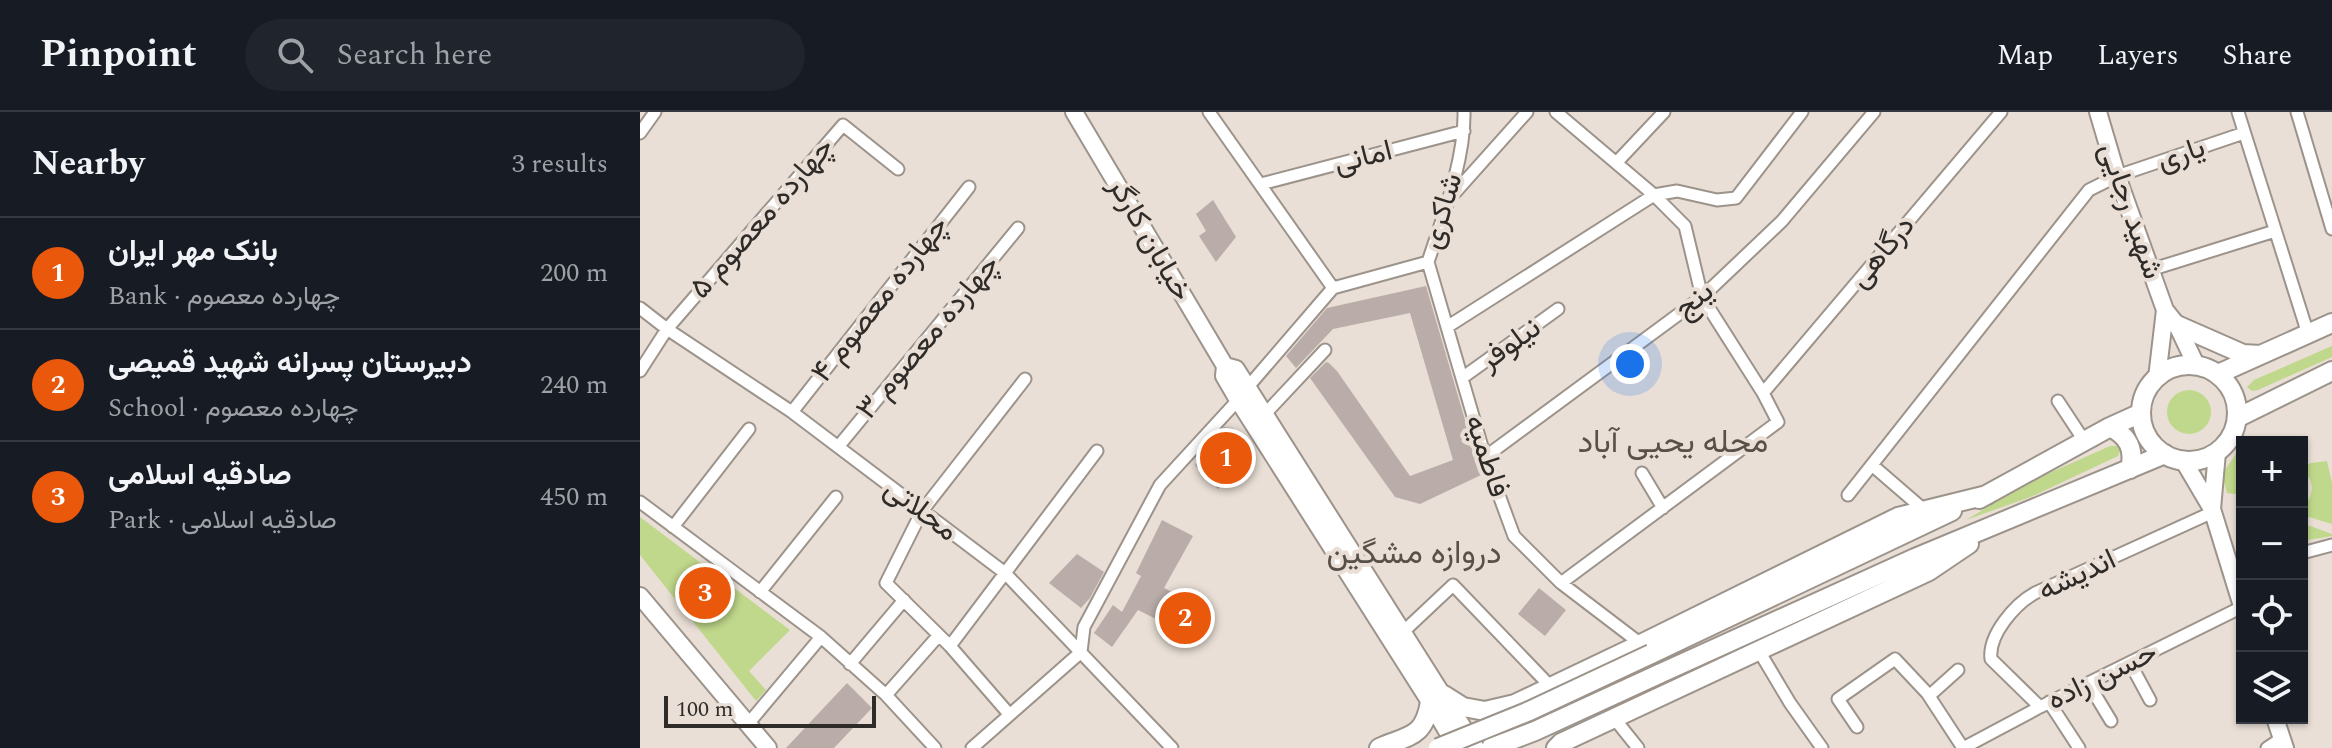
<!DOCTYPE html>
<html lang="en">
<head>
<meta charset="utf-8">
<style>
  body { margin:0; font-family:Spectral,Vazirmatn,serif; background:#20242c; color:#f1f3f6 }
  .controls { position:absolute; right:24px; bottom:24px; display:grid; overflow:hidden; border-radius:0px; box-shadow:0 2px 6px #0004 }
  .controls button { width:72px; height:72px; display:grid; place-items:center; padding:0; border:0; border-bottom:2px solid #363941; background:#171b24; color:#f1f3f6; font:40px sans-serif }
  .scale { position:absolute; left:24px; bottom:20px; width:212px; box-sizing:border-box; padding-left:8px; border:4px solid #2f2b28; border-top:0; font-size:22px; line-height:28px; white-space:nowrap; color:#2f2b28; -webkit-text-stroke:6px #e9dfd6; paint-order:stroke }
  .you { position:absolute; left:990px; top:252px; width:28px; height:28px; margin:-20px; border:6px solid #fff; border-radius:50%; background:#1a73e8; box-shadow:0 0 0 12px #1a73e833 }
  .badge { display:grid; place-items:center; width:52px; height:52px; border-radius:50%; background:#ea580c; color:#fff; font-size:26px; font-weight:700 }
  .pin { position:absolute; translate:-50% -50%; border:4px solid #fff; box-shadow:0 2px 8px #0006 }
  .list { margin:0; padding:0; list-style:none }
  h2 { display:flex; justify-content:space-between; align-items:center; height:104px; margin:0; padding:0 32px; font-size:34px }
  h2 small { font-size:26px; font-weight:400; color:#9ea1a6 }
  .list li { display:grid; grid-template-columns:52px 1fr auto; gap:24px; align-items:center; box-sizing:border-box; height:112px; padding:0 32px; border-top:2px solid #363941 }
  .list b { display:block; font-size:30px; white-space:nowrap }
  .list p { margin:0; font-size:26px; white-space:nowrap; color:#9ea1a6 }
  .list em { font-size:26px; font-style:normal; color:#9ea1a6 }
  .icon { flex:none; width:44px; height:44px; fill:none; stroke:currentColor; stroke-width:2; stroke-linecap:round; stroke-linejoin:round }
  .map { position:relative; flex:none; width:1692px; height:636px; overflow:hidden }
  header { display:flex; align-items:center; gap:48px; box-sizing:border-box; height:112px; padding:0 40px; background:#171b24; border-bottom:2px solid #363941 }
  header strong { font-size:38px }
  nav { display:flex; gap:44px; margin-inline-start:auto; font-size:28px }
  .search { width:560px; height:72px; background:#20242c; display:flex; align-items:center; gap:20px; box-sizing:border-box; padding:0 28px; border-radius:44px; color:#9ea1a6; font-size:30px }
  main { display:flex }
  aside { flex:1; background:#171b24 }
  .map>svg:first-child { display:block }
  .green { fill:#c0d88b }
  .building { fill:#baada9 }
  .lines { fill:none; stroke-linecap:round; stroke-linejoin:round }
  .street-casing { stroke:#9c938b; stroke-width:15 }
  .secondary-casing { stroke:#9c938b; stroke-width:20 }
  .primary-casing { stroke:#9c938b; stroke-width:22 }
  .street { stroke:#fff; stroke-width:11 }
  .secondary { stroke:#fff; stroke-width:16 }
  .primary { stroke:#fff; stroke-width:18 }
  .primary-bridge-casing { stroke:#9c938b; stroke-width:22; stroke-linecap:butt }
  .primary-bridge { stroke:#fff; stroke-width:18 }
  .labels { text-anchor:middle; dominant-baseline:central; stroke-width:8; stroke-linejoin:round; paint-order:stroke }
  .street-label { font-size:30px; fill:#2f2b28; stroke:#e9dfd6 }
  .neighbourhood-label { font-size:32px; fill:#595049; stroke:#e9dfd6 }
</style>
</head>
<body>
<header>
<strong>Pinpoint</strong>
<div class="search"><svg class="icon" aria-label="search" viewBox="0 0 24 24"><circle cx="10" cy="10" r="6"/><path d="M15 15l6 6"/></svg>Search here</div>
<nav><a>Map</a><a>Layers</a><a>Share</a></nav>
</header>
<main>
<aside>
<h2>Nearby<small>3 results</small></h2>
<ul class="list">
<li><span class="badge">1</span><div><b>بانک مهر ایران</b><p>Bank · چهارده معصوم</p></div><em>200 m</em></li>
<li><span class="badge">2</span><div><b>دبیرستان پسرانه شهید قمیصی</b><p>School · چهارده معصوم</p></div><em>240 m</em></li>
<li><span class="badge">3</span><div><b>صادقیه اسلامی</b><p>Park · صادقیه اسلامی</p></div><em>450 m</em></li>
</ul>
</aside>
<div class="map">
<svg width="1692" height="636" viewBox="0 0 1692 636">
  <rect width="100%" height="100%" fill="#e9dfd6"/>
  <path class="green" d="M1692,234v11l-74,33 -6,1 -5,-4 7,-7z
    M1527 300a22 22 0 1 1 44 0a22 22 0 1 1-44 0Z
    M1602,333v50l-15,-2 -5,-19z
    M1470,334h8l2,5 -2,5 -85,40 -67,24 61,-37z
    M1687,349l5,22v41l-30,-9c7,-19 18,-27 0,-47l9,-5z
    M0,405l150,113 -41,41 17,19 -10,11 -116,-146z
    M1662,411l30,11v2l-30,5z"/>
  <path class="building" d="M573,88l23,37 -20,25 -17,-26 7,-5 -10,-17z
    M786,174l55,189 -61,29 -25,-7 -85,-119 16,-16 3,1 8,8 73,105 43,-16 -43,-147 -77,16 -37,39 -10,-12 41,-48z
    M584,315l9,1 18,31 -33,30 -23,-24z
    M522,408l31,16 -29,52 8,4 -14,28 -20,-10 -26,37 -18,-14 19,-28 9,7 19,-36 -5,-3z
    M437,442l27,18 -14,26 -9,10 -32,-25z
    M899,476l27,22 -21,26 -27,-22z
    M207,571l25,25 -38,40h-48z"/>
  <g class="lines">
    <defs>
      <path id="street" d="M569,0l124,176
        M916,0l98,83 31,31 17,71 61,96 15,29 -217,161
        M1598,0l70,222
        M1657,0l35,117
        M0,21l15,-21
        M977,50l47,-50
        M621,72l203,-53
        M811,85l76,-85
        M788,150l57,195 29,79 47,47 80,61
        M1510,158l125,-39
        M693,176l95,-26c15,-46 37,-102 36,-150
        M0,196l27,21 125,83 213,161 167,175
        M807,215l207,-132 23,-4 40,9 19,-2 66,-86
        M0,259l27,-42 176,-204 55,44
        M822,266l96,-69
        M607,276l86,-100
        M1123,281l238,-281
        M1418,289l27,41
        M152,300l177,-225
        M624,303l61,-65
        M198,335l180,-219
        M845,345l217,-160 80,-76 92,-109
        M1232,353l52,45
        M1002,361l21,35
        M1208,383l241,-305 28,-14 127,-43
        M0,390l181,135 65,58 49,53
        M33,415l76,-98
        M1662,441l30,-8
        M120,480l76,-95
        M763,520l50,-47 98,102
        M310,534l147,-195
        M1119,539l31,52 32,45
        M1490,551l20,37
        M210,552l54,-64
        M1448,571l23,38
        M246,583l53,-60
        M1289,584l29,-26
        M1409,590l30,46
        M1400,595l-49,-48c-3,-24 24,-55 44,-66l178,-81
        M369,602l-59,-68 -64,-63 36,-72 103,-132
        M974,606l24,30
        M108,612l73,-87
        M1217,615l-19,-28 57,-40 32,34 36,55
        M332,636l109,-96 3,-25 76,-142 78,-85
        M1323,636l77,-41 202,-100
        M1627,636l15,-10"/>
      <path id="secondary" d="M434,0l151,254 -1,10 14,24 192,302 27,46
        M1458,0l19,64 48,134 12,15 19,40
        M585,254l11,3 240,379
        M1517,266l8,-68
        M1543,348l29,49 30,97
        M1572,397l5,-57
        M0,484l128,152
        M1635,606l10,30"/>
      <path id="primary" d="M1537,213l66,29 17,1
        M1501 301a48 48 0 1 1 96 0a48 48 0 1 1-96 0Z
        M1578,262l114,-51
        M1597,306l95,-47
        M1470,315c18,9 25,22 20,42
        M1339,387l131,-72 31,-14
        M1011,542l301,-143
        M1019,562l256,-116 250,-104
        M804,583l19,12 22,4 30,-7 126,-60 257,-127 89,-22
        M739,636c30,-13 45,-10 51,-46
        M916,636l5,-5 368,-172 40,-27"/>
    </defs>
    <use href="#street" class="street-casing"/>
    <use href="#secondary" class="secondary-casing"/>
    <use href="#primary" class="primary-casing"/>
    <use href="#street" class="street"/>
    <use href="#secondary" class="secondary"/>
    <use href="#primary" class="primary"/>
    <defs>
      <path id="primary-bridge" d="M798,636l89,-36 124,-58
        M851,636l44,-17 124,-57"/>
    </defs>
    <use href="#primary-bridge" class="primary-bridge-casing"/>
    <use href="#primary-bridge" class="primary-bridge"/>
  </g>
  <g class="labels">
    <g class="street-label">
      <text transform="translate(1541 42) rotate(-19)">یاری</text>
      <text transform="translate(723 45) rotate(-14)">امانی</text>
      <text transform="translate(802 99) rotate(-73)">شاکری</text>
      <text transform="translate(1491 99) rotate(71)">شهید رجایی</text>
      <text transform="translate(122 106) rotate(-49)">چهارده معصوم ۵</text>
      <text transform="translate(510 127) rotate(60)">خیابان کارگر</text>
      <text transform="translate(1242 140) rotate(-50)">درگاهی</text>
      <text transform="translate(240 187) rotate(-52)">چهارده معصوم ۴</text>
      <text transform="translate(1054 188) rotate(-39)">ینج</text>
      <text transform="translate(288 225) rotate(-50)">چهارده معصوم ۳</text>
      <text transform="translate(870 232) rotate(-36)">نیلوفر</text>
      <text transform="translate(847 344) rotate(72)">فاطمیه</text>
      <text transform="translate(281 398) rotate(37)">محلاتی</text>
      <text transform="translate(1437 463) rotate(-25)">اندیشه</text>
      <text transform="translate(1462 564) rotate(-26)">حسن زاده</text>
    </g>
    <g class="neighbourhood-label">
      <text x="1033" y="330">محله یحیی آباد</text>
      <text x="774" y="441">دروازه مشگین</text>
    </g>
  </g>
</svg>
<div class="controls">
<button>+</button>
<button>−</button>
<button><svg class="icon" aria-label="locate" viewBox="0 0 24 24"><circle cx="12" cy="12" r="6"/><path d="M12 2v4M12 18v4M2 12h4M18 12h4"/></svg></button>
<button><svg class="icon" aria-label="layers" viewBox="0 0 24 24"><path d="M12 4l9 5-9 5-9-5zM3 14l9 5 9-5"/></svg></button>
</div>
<div class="scale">100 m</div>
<div class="you"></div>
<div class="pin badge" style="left:586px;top:346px">1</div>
<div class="pin badge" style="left:545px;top:506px">2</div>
<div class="pin badge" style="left:65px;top:481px">3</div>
</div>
</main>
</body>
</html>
